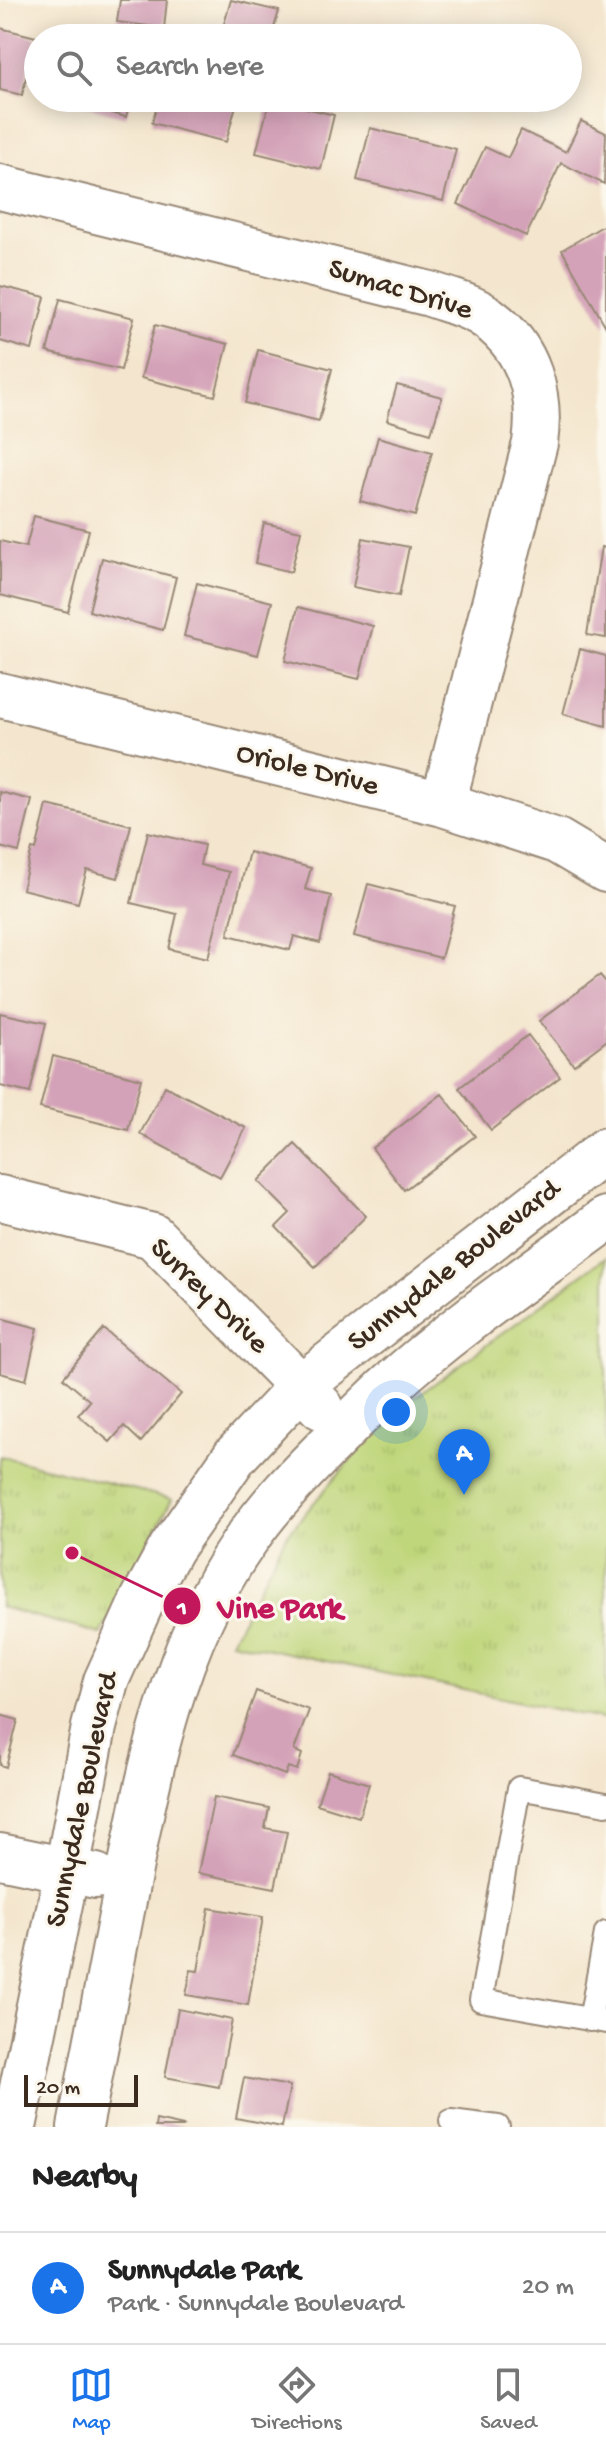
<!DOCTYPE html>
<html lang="en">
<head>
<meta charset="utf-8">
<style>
  body { margin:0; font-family:"Gochi Hand",sans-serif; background:#f6f6f6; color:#222 }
  .scale { position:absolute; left:24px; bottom:20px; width:114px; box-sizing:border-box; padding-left:8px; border:4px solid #3b2a1e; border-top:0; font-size:22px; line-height:28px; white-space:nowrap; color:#3b2a1e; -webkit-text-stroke:6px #fbf7ec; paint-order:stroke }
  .you { position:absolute; left:396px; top:1412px; width:28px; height:28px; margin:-20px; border:6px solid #fff; border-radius:50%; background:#1a73e8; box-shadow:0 0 0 12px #1a73e833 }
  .badge { display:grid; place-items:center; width:52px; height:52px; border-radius:50%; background:#1a73e8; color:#fff; font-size:26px; font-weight:700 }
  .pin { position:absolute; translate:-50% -66px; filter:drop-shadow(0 2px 4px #0008) }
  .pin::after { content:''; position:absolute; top:42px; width:28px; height:24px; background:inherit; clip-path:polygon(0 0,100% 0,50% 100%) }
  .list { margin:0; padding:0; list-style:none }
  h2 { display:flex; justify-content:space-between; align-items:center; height:104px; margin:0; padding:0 32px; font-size:34px }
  h2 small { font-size:26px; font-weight:400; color:#767676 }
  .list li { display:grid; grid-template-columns:52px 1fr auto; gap:24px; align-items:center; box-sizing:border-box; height:112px; padding:0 32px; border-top:2px solid #e0e0e0 }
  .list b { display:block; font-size:30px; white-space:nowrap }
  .list p { margin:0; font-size:26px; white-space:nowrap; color:#767676 }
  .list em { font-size:26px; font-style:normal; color:#767676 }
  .icon { flex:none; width:44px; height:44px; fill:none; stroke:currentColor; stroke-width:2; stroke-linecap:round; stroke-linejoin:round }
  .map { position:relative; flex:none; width:606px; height:2127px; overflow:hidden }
  .search { position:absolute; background:#fff; box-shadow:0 4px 20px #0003; left:24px; right:24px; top:24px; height:88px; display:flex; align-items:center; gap:20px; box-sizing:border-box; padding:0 28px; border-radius:44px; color:#767676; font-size:30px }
  .sheet { height:216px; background:#fff }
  nav { display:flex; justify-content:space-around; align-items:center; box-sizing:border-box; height:112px; border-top:2px solid #e0e0e0; background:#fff; font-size:22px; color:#767676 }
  nav a { display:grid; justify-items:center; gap:4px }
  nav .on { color:#1a73e8 }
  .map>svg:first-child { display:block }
  .park { fill:url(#park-tufts); stroke:#7d804c; stroke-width:2 }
  .building { fill:#d4a2b8 }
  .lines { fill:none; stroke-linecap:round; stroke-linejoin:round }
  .lane-casing { stroke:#988876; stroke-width:26 }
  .street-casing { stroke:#988876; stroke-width:48 }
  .lane { stroke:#fff; stroke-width:22 }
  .street { stroke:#fff; stroke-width:44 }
  .labels { text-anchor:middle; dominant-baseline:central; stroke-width:6; stroke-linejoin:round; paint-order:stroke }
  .street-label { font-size:30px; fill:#3b2a1e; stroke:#fbf7ec }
  .leader { fill:none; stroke:#c2185b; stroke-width:3 }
  .callout-dot { fill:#c2185b; stroke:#fbf7ec; stroke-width:3 }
  .mark-label { font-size:24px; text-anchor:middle; font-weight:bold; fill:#fff }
  .callout-label { font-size:32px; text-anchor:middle; font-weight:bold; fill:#c2185b; stroke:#fbf7ec; stroke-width:6; stroke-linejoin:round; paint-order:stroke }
</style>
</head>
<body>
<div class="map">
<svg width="606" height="2127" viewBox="0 0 606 2127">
  <defs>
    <pattern id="park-tufts" width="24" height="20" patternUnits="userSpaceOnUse" patternTransform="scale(2)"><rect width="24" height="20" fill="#bfd67a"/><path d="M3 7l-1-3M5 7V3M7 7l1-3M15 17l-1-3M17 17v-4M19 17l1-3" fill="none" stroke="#a5b869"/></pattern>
  </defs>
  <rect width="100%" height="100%" fill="#fbf7ec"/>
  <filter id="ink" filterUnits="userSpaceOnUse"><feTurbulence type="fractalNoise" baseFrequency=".0125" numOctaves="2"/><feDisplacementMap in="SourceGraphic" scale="16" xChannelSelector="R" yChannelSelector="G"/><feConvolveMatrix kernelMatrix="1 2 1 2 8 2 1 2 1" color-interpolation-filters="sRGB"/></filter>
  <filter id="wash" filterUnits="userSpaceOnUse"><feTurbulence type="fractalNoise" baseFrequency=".006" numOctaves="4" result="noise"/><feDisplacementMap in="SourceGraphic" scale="32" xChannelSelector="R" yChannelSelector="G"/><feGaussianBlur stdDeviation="1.8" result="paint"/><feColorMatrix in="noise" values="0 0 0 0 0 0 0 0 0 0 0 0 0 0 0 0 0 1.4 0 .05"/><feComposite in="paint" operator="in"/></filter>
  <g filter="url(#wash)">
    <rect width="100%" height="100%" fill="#f4e6ce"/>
    <path class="park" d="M606,1257v463l-375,-79 54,-104 72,-85 55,-52z
      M0,1456l172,43 -71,135 -101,-27z"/>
    <g id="blocks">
      <path class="building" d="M120,0h47l-3,28 -47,-6z
        M231,0l48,11 -8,27h-51z
        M0,28l36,9 -14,58 -22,-5z
        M55,98h76l-5,19z
        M159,98h79l-12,44 -74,-19z
        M270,99l64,16 -13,54 -65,-16z
        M581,121l25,12 -2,51 -43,-21 -35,73 -68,-32 27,-57 23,11 13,-28 45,22z
        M370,128l86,21 -13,52 -86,-21z
        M606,224v103l-44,-77z
        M0,286l45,11 -13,53 -32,-9z
        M60,299l74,19 -13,52 -74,-18z
        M155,325l73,19 -13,52 -74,-18z
        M258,350l74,19 -13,52 -74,-18z
        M397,385l45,12 -11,36 -44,-13z
        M378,437l54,15 -17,64 -55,-15z
        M34,516l55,14 -21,82 -68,-17v-54l26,6z
        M264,523l37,8 -10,41 -36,-9z
        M363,538l46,9 -10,49 -46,-9z
        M601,547l5,1v90l-19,-3z
        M102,558l74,19 -13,53 -74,-19z
        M197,583l75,19 -14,53 -74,-19z
        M298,607l75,19 -14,53 -74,-18z
        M580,649l26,7v70l-43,-12z
        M0,792l32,8 -13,52 -19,-5z
        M47,805l84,20 -13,53 -31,-8 -9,33 -56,-14 10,-40 4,1z
        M148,832l56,13 -4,20 29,7 -21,86 -39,-9 8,-35 -46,-11z
        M249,852l62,16 -6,21 26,7 -11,47 -26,-7 -4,14 -62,-15z
        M368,884l87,22 -14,52 -87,-22z
        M600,975l6,7v59l-32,24 -35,-44z
        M0,1013l46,10 -16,70 -30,-7z
        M528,1035l32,42 -69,53 -32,-42z
        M53,1056l88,23 -13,51 -88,-22z
        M165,1086l81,42 -26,49 -80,-43z
        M442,1094l33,42 -71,54 -32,-42z
        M295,1144l71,72 -51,51 -39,-40 14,-14 -32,-32z
        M0,1318l38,10 -12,52 -26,-7z
        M104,1329l77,65 -40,48 -17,-16 -14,16 -32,-27 12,-14 -27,-23z
        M256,1691l53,19 -15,40 8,4 -5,16 -9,-3 -3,8 -52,-20z
        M0,1715l18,5 -12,47 -6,-2z
        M328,1771l41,13 -10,33 -42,-13z
        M214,1797l55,11 -4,20 22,4 -12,56 -77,-15z
        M209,1908l54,9 -15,88 -62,-10 5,-25 7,1z
        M178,2009l54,11 -13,67 -54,-10z
        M244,2078l46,8 -8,41 -46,-9z
        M156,2120l28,6 -1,1h-28z"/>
    </g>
  </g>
  <g filter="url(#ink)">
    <use href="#blocks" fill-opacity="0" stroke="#988876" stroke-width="2"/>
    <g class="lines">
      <defs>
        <path id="lane" d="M606,1804l-87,-16 -38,212 125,22
          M590,2020l16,-87
          M451,2121l47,6"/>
        <path id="street" d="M0,187l430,107c19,7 43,12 59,25 40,30 53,76 46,124l-92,361
          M0,695l443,109 114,37 49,29
          M0,1198l153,38 168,171
          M0,1856l96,20
          M14,2127l53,-257 27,-143 12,-46 37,-82 28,-51 64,-92 66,-70 305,-236
          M80,2127c15,-79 31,-158 46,-237 23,-119 47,-244 117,-346 25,-37 56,-69 87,-100 20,-20 40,-41 60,-59 67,-61 144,-112 216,-166"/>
      </defs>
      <use href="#lane" class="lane-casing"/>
      <use href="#street" class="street-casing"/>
      <use href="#lane" class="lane"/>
      <use href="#street" class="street"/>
    </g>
  </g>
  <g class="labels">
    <g class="street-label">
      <text transform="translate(400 291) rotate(17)">Sumac Drive</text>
      <text transform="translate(307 771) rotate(14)">Oriole Drive</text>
      <text transform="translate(455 1267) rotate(-38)">Sunnydale Boulevard</text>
      <text transform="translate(208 1297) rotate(44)">Surrey Drive</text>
      <text transform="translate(84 1800) rotate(-78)">Sunnydale Boulevard</text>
    </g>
  </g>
  <path class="leader" d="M72 1553L182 1606"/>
  <g class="callout-dot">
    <circle cx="72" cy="1553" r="8"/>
    <circle cx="182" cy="1606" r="20"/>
  </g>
  <g class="mark-label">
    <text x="182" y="1614">1</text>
  </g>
  <g class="callout-label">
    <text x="280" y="1617">Vine Park</text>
  </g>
</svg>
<div class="scale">20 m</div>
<div class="you"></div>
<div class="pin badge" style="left:464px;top:1495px">A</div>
<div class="search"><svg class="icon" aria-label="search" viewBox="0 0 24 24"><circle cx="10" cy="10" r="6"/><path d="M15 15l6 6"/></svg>Search here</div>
</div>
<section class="sheet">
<h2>Nearby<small></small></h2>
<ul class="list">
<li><span class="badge">A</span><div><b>Sunnydale Park</b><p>Park · Sunnydale Boulevard</p></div><em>20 m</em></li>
</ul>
</section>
<nav>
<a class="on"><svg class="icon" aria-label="map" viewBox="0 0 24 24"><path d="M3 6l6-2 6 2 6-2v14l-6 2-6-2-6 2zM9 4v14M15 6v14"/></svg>Map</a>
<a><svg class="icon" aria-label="directions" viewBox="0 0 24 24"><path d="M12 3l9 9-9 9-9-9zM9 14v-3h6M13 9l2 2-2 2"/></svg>Directions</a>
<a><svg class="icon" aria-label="saved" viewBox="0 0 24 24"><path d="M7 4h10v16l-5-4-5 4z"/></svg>Saved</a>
</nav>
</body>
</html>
